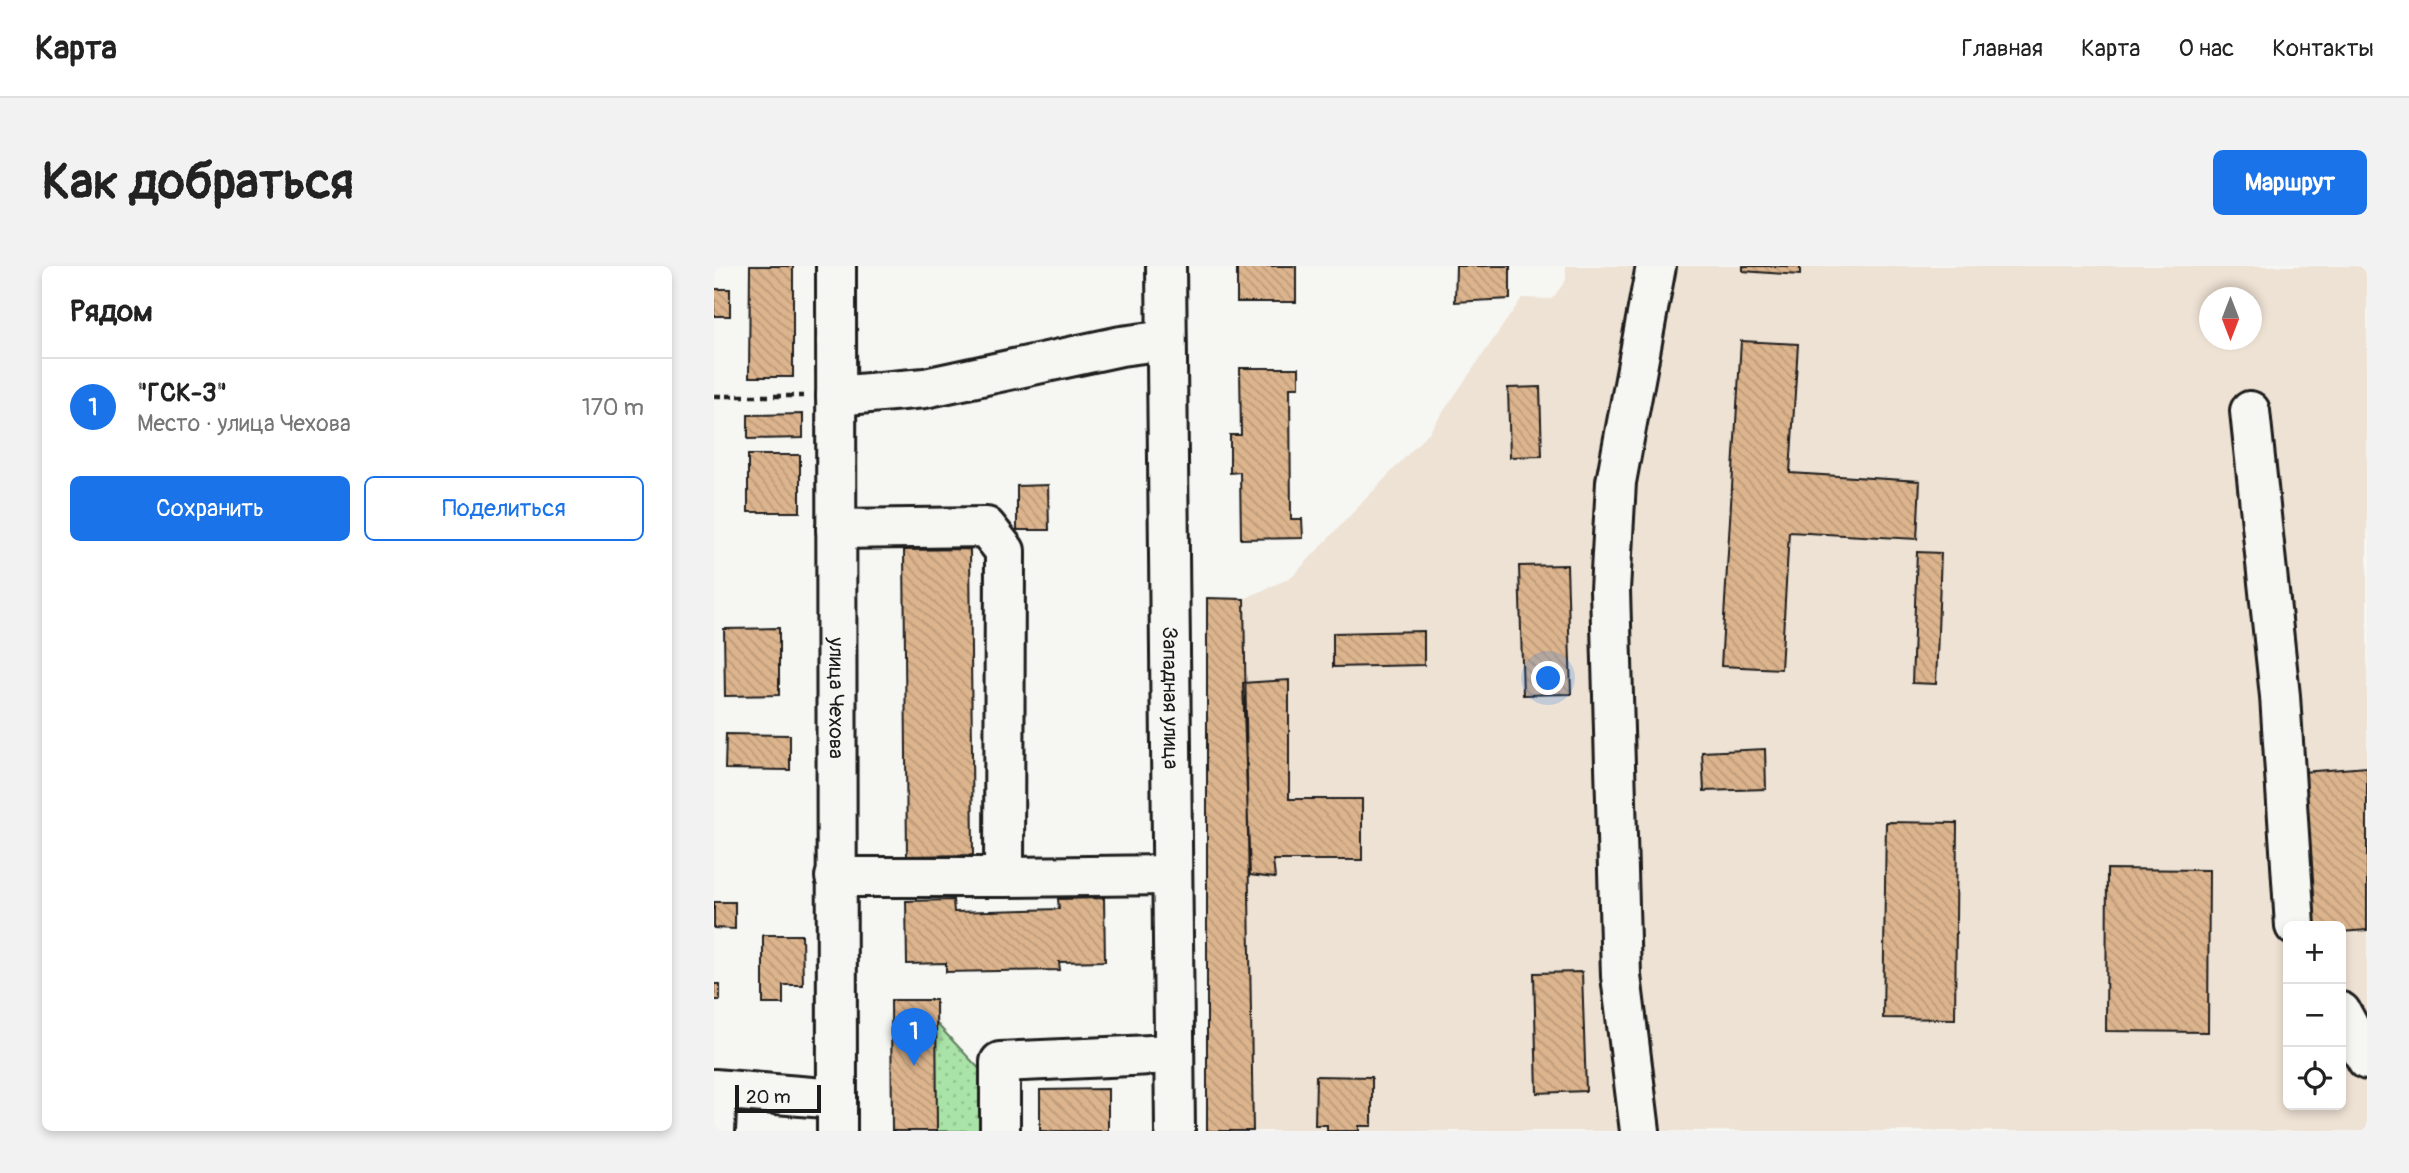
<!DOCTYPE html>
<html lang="ru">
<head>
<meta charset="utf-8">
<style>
  body { margin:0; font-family:Pangolin,sans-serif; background:#f2f2f2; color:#222 }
  .controls { position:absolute; right:21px; bottom:21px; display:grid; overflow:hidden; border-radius:10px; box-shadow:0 4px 10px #0003 }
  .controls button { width:63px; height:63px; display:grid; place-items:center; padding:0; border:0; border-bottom:2px solid #e0e0e0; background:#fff; color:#222; font:35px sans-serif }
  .compass { position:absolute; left:1485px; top:21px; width:63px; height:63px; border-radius:50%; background:#fff; box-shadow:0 4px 10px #0003; rotate:180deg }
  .scale { position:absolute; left:21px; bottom:18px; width:86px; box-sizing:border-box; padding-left:7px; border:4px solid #1c1c1c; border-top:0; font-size:19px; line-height:24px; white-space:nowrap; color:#1c1c1c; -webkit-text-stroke:5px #f6f6f2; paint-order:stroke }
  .you { position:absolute; left:835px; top:413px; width:24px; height:24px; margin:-18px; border:5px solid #fff; border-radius:50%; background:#1a73e8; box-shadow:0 0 0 10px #1a73e833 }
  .badge { display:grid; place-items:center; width:46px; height:46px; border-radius:50%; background:#1a73e8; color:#fff; font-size:23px; font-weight:700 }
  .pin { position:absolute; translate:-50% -58px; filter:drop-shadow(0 2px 4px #0008) }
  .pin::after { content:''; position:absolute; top:37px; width:24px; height:21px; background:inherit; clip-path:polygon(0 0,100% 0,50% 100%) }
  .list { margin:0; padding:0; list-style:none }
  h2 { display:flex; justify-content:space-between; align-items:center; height:91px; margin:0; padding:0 28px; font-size:30px }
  h2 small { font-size:23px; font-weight:400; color:#767676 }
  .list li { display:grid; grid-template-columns:46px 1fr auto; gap:21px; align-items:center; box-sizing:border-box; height:98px; padding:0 28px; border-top:2px solid #e0e0e0 }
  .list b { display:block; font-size:26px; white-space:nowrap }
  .list p { margin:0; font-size:23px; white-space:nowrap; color:#767676 }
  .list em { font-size:23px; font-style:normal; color:#767676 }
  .actions { display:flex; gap:14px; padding:21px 28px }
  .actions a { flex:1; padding:16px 0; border:2px solid #1a73e8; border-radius:10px; text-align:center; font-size:24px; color:#1a73e8 }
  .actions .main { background:#1a73e8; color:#fff }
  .icon { flex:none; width:38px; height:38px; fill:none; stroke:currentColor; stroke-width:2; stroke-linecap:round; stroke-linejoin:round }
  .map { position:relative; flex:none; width:1653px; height:865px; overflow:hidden; border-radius:10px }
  header { display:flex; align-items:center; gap:42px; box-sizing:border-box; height:98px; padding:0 35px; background:#fff; border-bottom:2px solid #e0e0e0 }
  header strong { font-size:33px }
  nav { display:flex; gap:38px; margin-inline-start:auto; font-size:24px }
  .intro { display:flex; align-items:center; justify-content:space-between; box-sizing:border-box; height:168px; padding:0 42px }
  h1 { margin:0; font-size:49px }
  .button { padding:18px 32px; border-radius:10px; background:#1a73e8; color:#fff; font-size:24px; font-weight:700 }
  main { display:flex; gap:42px; padding:0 42px }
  aside { flex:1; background:#fff; border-radius:10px; box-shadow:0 4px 10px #0003 }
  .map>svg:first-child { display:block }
  .built { fill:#eee2d4; fill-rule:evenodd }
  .grass { fill:url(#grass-dots); stroke:#628062; stroke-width:2 }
  .building { fill:url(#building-back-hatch); stroke:#1c1c1c; stroke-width:2 }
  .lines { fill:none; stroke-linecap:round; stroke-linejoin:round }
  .minor-casing { stroke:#1c1c1c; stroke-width:44 }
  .path { stroke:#1c1c1c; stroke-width:4.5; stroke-dasharray:7 5; stroke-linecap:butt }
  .minor { stroke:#f6f6f2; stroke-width:38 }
  .labels { text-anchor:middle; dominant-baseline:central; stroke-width:5; stroke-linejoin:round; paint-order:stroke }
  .street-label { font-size:21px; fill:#1c1c1c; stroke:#f6f6f2 }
</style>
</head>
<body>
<header>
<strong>Карта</strong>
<nav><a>Главная</a><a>Карта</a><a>О нас</a><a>Контакты</a></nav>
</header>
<div class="intro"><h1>Как добраться</h1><a class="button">Маршрут</a></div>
<main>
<aside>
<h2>Рядом<small></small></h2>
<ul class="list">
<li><span class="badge">1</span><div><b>&quot;ГСК-3&quot;</b><p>Место · улица Чехова</p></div><em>170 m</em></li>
</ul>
<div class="actions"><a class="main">Сохранить</a><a>Поделиться</a></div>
</aside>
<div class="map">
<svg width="1653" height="865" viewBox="0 0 1653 865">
  <defs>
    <pattern id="grass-dots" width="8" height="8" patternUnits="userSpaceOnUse" patternTransform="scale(1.75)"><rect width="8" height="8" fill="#a9e3a7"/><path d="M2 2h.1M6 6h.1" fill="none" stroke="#91c28f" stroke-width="1.8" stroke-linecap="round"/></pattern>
    <pattern id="building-back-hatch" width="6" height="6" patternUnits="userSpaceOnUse" patternTransform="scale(1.75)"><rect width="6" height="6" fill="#dcb48d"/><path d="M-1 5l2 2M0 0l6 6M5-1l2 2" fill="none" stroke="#bc9a79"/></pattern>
  </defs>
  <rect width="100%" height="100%" fill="#f6f6f2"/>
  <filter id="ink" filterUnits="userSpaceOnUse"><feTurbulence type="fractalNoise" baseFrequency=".0143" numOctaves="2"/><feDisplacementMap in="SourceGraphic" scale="14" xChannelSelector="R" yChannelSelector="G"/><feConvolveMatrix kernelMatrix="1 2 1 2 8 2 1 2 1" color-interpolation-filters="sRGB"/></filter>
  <g filter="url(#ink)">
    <path class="built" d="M852,0h801v865h-1114l-9,-532 48,-22 138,-146 92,-133 30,1 14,-19zM1496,32h42v42h-42zM1574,660h53v179h-53z"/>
    <path class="grass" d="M221,756l50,53 1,56h-50z"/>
    <path class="building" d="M36,0h43v111h-44z
      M523,0h59v36h-59z
      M742,0h54v33l-55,3z
      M1029,0h57v9l-57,-4z
      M0,23h16v27h-16z
      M1027,75l57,3 -8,129 130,8 -3,58 -128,-7 -8,137 -60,-3z
      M526,102h59v19h-9l1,132h11l1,19 -62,1 -1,-67 -10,1v-38h11z
      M826,121l2,69 -32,1 -2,-69z
      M89,148v24l-55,1v-24z
      M34,189h52v57h-52z
      M334,219l1,45h-32v-44z
      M256,283l3,306 -66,1 -3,-306z
      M1203,286l24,1 -5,131 -24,-1z
      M853,299l4,129 -48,1 -4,-129z
      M493,332l37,1 9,532h-46z
      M65,362v67l-54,1 -1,-67z
      M710,365v34l-91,2v-34z
      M575,414v119h73v61h-89l2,18 -25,-3 -7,-192z
      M12,468l64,1v35l-65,-1z
      M1051,483l1,40 -62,2 -2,-39z
      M1653,501v163l-26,2v-6h-28l-11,-154z
      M1172,556l71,1 -2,196 -72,-1z
      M1393,603l102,1 -1,162 -102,-1z
      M390,632l1,63 -46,1 1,8 -114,2v-9l-39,1 -1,-63 47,-1 1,12 105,-3 -1,-10z
      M0,636h21v27l-21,-1z
      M49,669h39l1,50h-20v19h-20z
      M868,706l4,119 -49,2 -3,-120z
      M0,718h6v16h-6z
      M177,734h45l1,131h-45z
      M602,810l56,1v49h-13v5h-32v-6h-12z
      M394,823v42h-68v-41z"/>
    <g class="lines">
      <defs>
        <g id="minor">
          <path id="s1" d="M122,0l1,865"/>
          <path id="s2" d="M452,0l9,865"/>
          <path d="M122,130l89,-8 196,-42 45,-6"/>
          <path d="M1536,145l30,285 15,230"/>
          <path d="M121,611h169l1,-326 -19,-24 -150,2"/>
          <path d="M290,611l166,-2"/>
          <path d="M1627,746l26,48"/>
          <path d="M0,823l123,10"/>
          <path d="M1,865l2,-41"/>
          <path d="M286,865v-69l173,-8"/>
          <path d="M926,865l-19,-155 -11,-386 6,-108 40,-216"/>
        </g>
      </defs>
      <use href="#minor" class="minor-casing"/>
      <path class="path" d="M0,130h89"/>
      <use href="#minor" class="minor"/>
    </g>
  </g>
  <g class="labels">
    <g class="street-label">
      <text stroke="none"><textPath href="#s1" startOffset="432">улица Чехова</textPath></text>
      <text stroke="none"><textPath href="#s2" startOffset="432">Западная улица</textPath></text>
    </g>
  </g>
</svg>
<div class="controls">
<button>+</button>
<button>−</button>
<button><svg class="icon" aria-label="locate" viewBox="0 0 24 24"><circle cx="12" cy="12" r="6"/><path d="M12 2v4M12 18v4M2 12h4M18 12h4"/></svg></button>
</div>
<svg class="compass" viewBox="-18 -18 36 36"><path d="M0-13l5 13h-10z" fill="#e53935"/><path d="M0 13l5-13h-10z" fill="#767676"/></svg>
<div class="scale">20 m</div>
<div class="you"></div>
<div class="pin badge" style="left:200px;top:800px">1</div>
</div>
</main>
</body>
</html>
